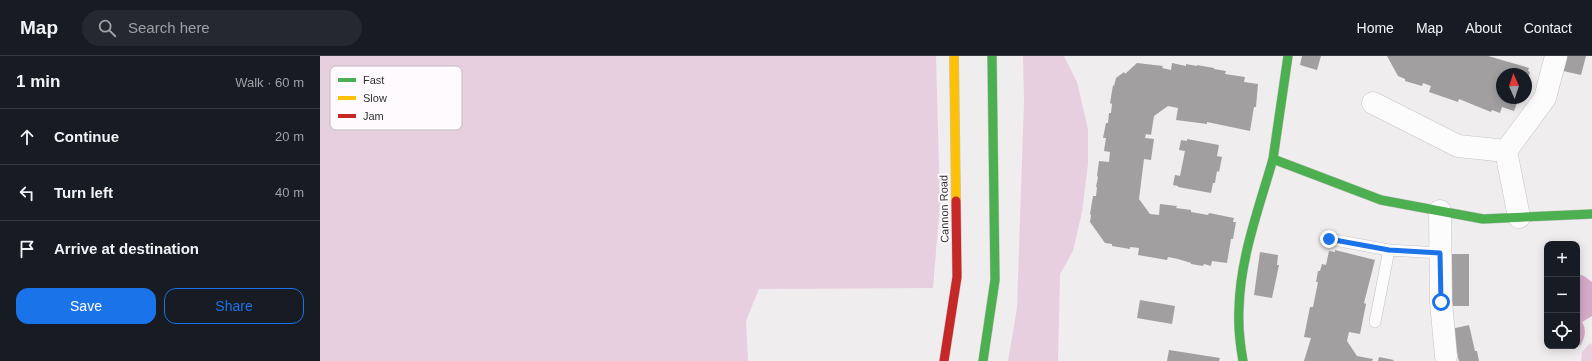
<!DOCTYPE html>
<html lang="en">
<head>
<meta charset="utf-8">
<style>
  body { margin:0; font-family:Helvetica,sans-serif; background:#242831; color:#f1f3f6 }
  .controls { position:absolute; right:12px; bottom:12px; display:grid; overflow:hidden; border-radius:8px; box-shadow:0 2px 10px #0003 }
  .controls button { width:36px; height:36px; display:grid; place-items:center; padding:0; border:0; border-bottom:1px solid #363941; background:#171b24; color:#f1f3f6; font:20px sans-serif }
  .compass { position:absolute; left:1176px; top:12px; width:36px; height:36px; border-radius:50%; background:#171b24; box-shadow:0 2px 10px #0003; rotate:357deg }
  .stop { position:absolute; width:12px; height:12px; margin:-9px; border:3px solid #1a73e8; border-radius:50%; background:#fff }
  .stop.end { background:#1a73e8; border-color:#fff; box-shadow:0 1px 4px #0008 }
  .list { margin:0; padding:0; list-style:none }
  h2 { display:flex; justify-content:space-between; align-items:center; height:52px; margin:0; padding:0 16px; font-size:17px }
  h2 small { font-size:13px; font-weight:400; color:#9ea1a6 }
  .list li { display:grid; grid-template-columns:26px 1fr auto; gap:12px; align-items:center; box-sizing:border-box; height:56px; padding:0 16px; border-top:1px solid #363941 }
  .list b { display:block; font-size:15px; white-space:nowrap }
  .list em { font-size:13px; font-style:normal; color:#9ea1a6 }
  .actions { display:flex; gap:8px; padding:12px 16px }
  .actions a { flex:1; padding:9px 0; border:1px solid #1a73e8; border-radius:12px; text-align:center; font-size:14px; color:#1a73e8 }
  .actions .main { background:#1a73e8; color:#fff }
  .icon { flex:none; width:22px; height:22px; fill:none; stroke:currentColor; stroke-width:2; stroke-linecap:round; stroke-linejoin:round }
  .map { position:relative; flex:none; width:1272px; height:305px; overflow:hidden }
  header { display:flex; align-items:center; gap:24px; box-sizing:border-box; height:56px; padding:0 20px; background:#171b24; border-bottom:1px solid #363941 }
  header strong { font-size:19px }
  nav { display:flex; gap:22px; margin-inline-start:auto; font-size:14px }
  .search { width:280px; height:36px; background:#242831; display:flex; align-items:center; gap:10px; box-sizing:border-box; padding:0 14px; border-radius:22px; color:#9ea1a6; font-size:15px }
  main { display:flex }
  aside { flex:1; background:#171b24 }
  .map>svg:first-child { display:block }
  .green { fill:#e8cfe0 }
  .water { fill:#d5aac8 }
  .building { fill:#a29fa1 }
  .lines { fill:none; stroke-linecap:round; stroke-linejoin:round }
  .lane-casing { stroke:#c6c3c5; stroke-width:12 }
  .street-casing { stroke:#c6c3c5; stroke-width:23 }
  .fast-casing { stroke:#c6c3c5; stroke-width:10 }
  .slow-casing { stroke:#c6c3c5; stroke-width:10 }
  .jam-casing { stroke:#c6c3c5; stroke-width:10 }
  .lane { stroke:#fdfcfd; stroke-width:11 }
  .street { stroke:#fdfcfd; stroke-width:22 }
  .fast { stroke:#4caf50; stroke-width:9 }
  .slow { stroke:#ffc107; stroke-width:9 }
  .jam { stroke:#c62828; stroke-width:9 }
  .route { stroke:#1a73e8; stroke-width:5 }
  .labels { text-anchor:middle; dominant-baseline:central; stroke-width:4; stroke-linejoin:round; paint-order:stroke }
  .street-label { font-size:11px; fill:#323031; stroke:#fefafd }
  .key { fill:#fefafd; stroke:#c1bdc0; stroke-width:1 }
  .key-label { font-size:11px; fill:#323031 }
</style>
</head>
<body>
<header>
<strong>Map</strong>
<div class="search"><svg class="icon" aria-label="search" viewBox="0 0 24 24"><circle cx="10" cy="10" r="6"/><path d="M15 15l6 6"/></svg>Search here</div>
<nav><a>Home</a><a>Map</a><a>About</a><a>Contact</a></nav>
</header>
<main>
<aside>
<h2>1 min<small>Walk · 60 m</small></h2>
<ul class="list">
<li><svg class="icon" aria-label="ahead" viewBox="0 0 24 24"><path d="M12 20V5M6 11l6-6 6 6"/></svg><div><b>Continue</b></div><em>20 m</em></li>
<li><svg class="icon" aria-label="left" viewBox="0 0 24 24"><path d="M17 20v-9H6M10 6l-5 5 5 5"/></svg><div><b>Turn left</b></div><em>40 m</em></li>
<li><svg class="icon" aria-label="arrive" viewBox="0 0 24 24"><path d="M6 21V4h12l-3 4 3 4H6"/></svg><div><b>Arrive at destination</b></div></li>
</ul>
<div class="actions"><a class="main">Save</a><a>Share</a></div>
</aside>
<div class="map">
<svg width="1272" height="305" viewBox="0 0 1272 305">
  <rect width="100%" height="100%" fill="#f0edef"/>
  <path class="green" d="M0,0h616l4,147 -7,85 -174,1 -13,32 2,40h-428z
    M703,0h41l13,26 11,47v35l-6,48 -9,39 -13,23 -2,87h-50l9,-53 7,-207z
    M1270,287l2,2v16h-11l1,-9z"/>
  <path class="water" d="M1257,218l7,2 8,6v34l-10,6c5,8 3,16 -2,24l-3,-3z"/>
  <path class="building" d="M982,0h19l-4,14 -17,-5z
    M1067,0h101l41,12 -1,3 2,1 -4,13v-11h-24v24h17l-5,13 -12,-4 -2,6 -8,-3 -1,2 -32,-13 -1,3 -29,-10 2,-6 -8,-3 -1,3 -17,-5v-2l-7,-3z
    M1247,0h19l-5,19 -18,-4z
    M817,7l26,3 -1,2 9,2 1,-7 14,3v-2l11,2v-1l17,3v1l12,2 -1,3 20,3 -1,5 14,2 -2,23h-2l-4,24 -43,-9v2l-31,-4 2,-12 -10,-2 -14,10 -3,19 -5,-1 -1,4 9,1 -3,21 -7,-1 -5,40 11,15 9,1 1,-11 17,2 -1,2 15,2v2l17,3 1,-2 25,5 -1,4h3l-3,17h-2l-4,24 -15,-2 -1,5 -7,-2 -1,2 -12,-2v-1l-13,-4 -10,-2 -1,3 -29,-5 1,-7 -9,-1v2l-18,-3v-2l-7,-1 -15,-21 1,-7 -1,-1 3,-18h3l1,-9h-1l2,-10 -1,-1 2,-15 10,1 1,-10 -6,-1 2,-13h-3l3,-15h2l1,-10h2l1,-9 -2,-1 3,-18 1,1 2,-8 8,-6 1,2z
    M867,83l32,6 -2,11 5,1 -3,15 -2,-1 -2,12h-2l-2,10 -33,-6v-1l-5,-1 2,-10 5,1 5,-25 -6,-1 2,-10 6,1z
    M1015,194l40,10 -11,43 2,1 -6,30 -11,-2 -2,9 10,15 16,3 -1,2h-68l7,-23 -7,-1 6,-30h3l5,-25h-2l2,-11h2l2,-7 4,1 3,-14 6,1z
    M940,196l18,3 -1,10h2l-7,33 -18,-3z
    M1131,198h18v52h-18z
    M820,244l35,6 -3,18 -35,-6z
    M1149,269l6,26h2l2,10h-20l-8,-32z
    M849,294l51,8 -1,3h-52z
    M1059,301l15,3 -1,1h-15z"/>
  <g class="lines">
    <defs>
      <path id="lane" d="M1009,183l60,11 51,3
        M1055,266l14,-72"/>
      <path id="street" d="M1053,47l85,43 48,5 13,66
        M1186,95l39,-53 11,-42
        M1120,155l1,91 5,54"/>
      <path id="fast" d="M968,0l-15,103 108,41 102,19 109,-5
        M663,305l12,-81 -3,-224
        M923,305c-3,-17 -5,-35 -4,-52 1,-51 20,-101 34,-150"/>
      <path id="slow" d="M634,0l2,145"/>
      <path id="jam" d="M624,305l13,-84 -1,-76"/>
    </defs>
    <use href="#lane" class="lane-casing"/>
    <use href="#street" class="street-casing"/>
    <use href="#fast" class="fast-casing"/>
    <use href="#slow" class="slow-casing"/>
    <use href="#jam" class="jam-casing"/>
    <use href="#lane" class="lane"/>
    <use href="#street" class="street"/>
    <use href="#fast" class="fast"/>
    <use href="#slow" class="slow"/>
    <use href="#jam" class="jam"/>
  </g>
  <g class="lines">
    <path class="route" d="M1009,183l60,11 51,3 1,49"/>
  </g>
  <g class="labels">
    <g class="street-label">
      <text transform="translate(624 153) rotate(-91)">Cannon Road</text>
    </g>
  </g>
  <rect x="10" y="10" width="132" height="64" rx="6" class="key"/>
  <rect x="18" y="22" width="18" height="4" fill="#4caf50"/>
  <rect x="18" y="40" width="18" height="4" fill="#ffc107"/>
  <rect x="18" y="58" width="18" height="4" fill="#c62828"/>
  <g class="key-label">
    <text x="43" y="28">Fast</text>
    <text x="43" y="46">Slow</text>
    <text x="43" y="64">Jam</text>
  </g>
</svg>
<div class="controls">
<button>+</button>
<button>−</button>
<button><svg class="icon" aria-label="locate" viewBox="0 0 24 24"><circle cx="12" cy="12" r="6"/><path d="M12 2v4M12 18v4M2 12h4M18 12h4"/></svg></button>
</div>
<svg class="compass" viewBox="-18 -18 36 36"><path d="M0-13l5 13h-10z" fill="#e53935"/><path d="M0 13l5-13h-10z" fill="#9ea1a6"/></svg>
<div class="stop" style="left:1121px;top:246px"></div>
<div class="stop end" style="left:1009px;top:183px"></div>
</div>
</main>
</body>
</html>
